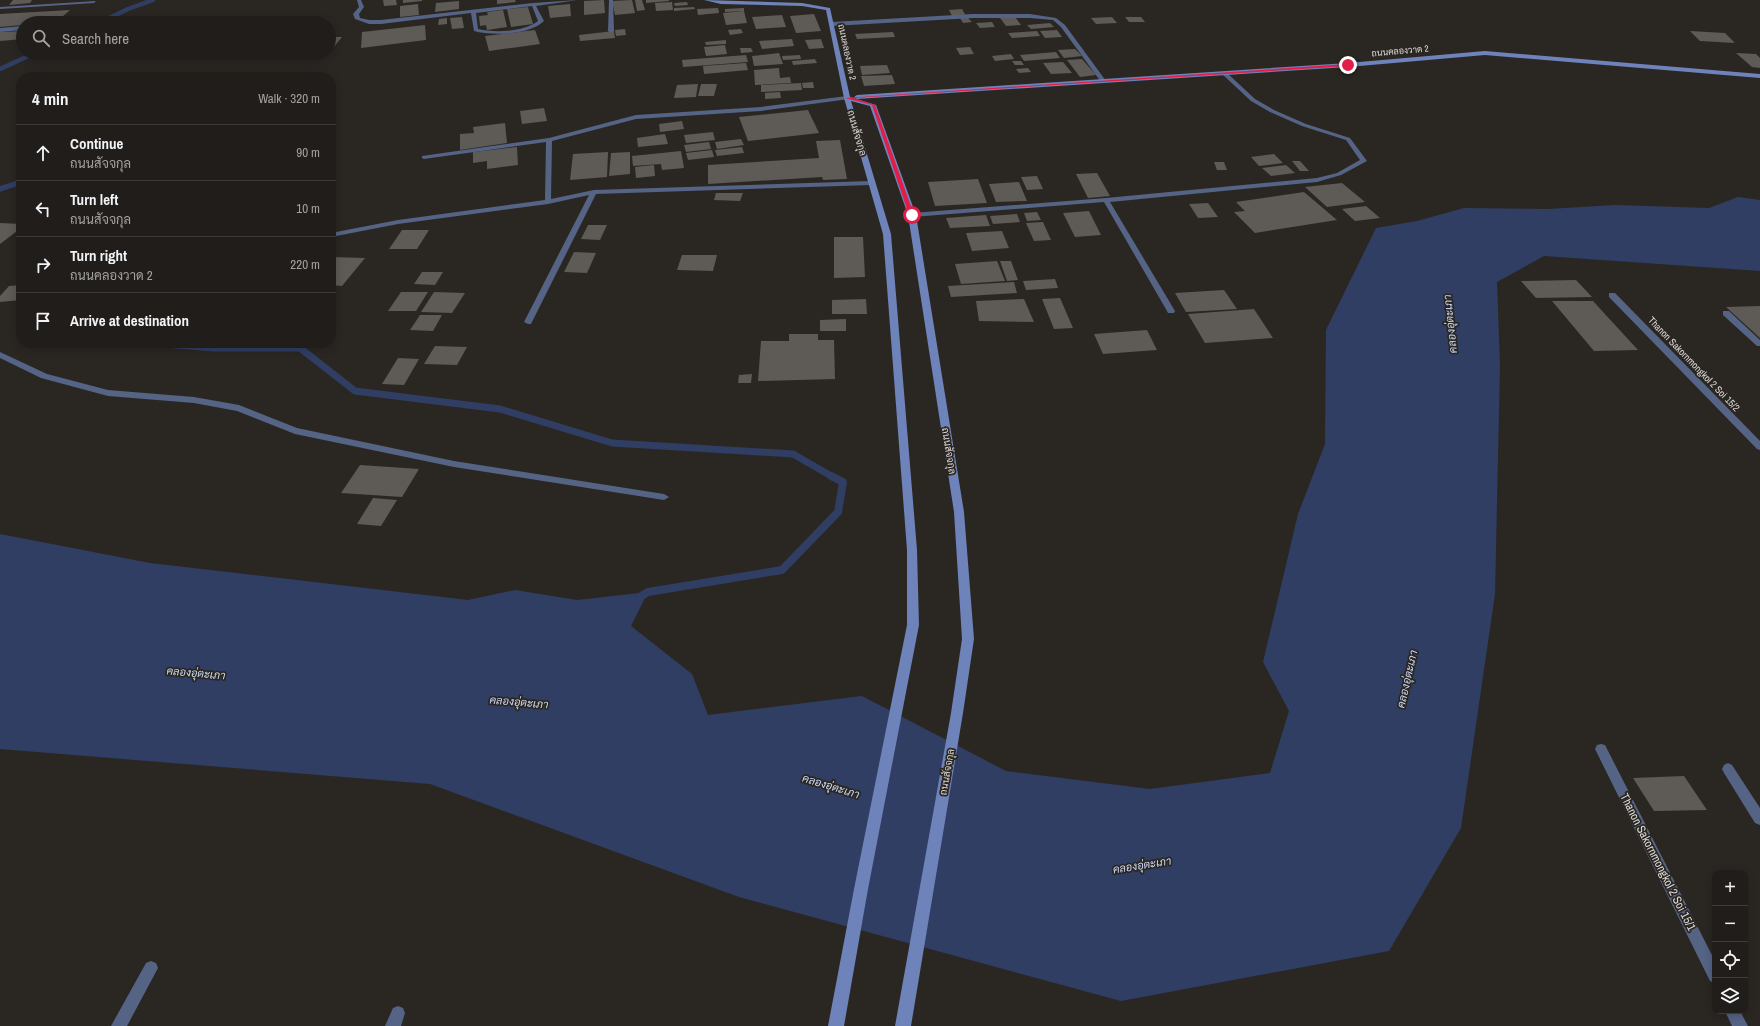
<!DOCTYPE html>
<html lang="en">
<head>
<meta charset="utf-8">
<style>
  body { margin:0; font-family:"Archivo Narrow",Sarabun,sans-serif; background:#2d2a27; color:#f1f3f6 }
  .controls { position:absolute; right:12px; bottom:12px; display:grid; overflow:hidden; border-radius:8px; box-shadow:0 2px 10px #0003 }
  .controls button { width:36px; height:36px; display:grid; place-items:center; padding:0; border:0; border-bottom:1px solid #3d3b39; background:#201d1a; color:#f1f3f6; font:20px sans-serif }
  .stop { position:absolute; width:12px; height:12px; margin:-9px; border:3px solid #e11d48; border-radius:50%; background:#fff }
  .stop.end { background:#e11d48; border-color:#fff; box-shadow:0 1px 4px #0008 }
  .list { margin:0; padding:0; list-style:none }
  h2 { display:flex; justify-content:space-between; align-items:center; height:52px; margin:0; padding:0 16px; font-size:17px }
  h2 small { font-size:13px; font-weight:400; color:#a2a2a2 }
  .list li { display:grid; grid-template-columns:26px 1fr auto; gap:12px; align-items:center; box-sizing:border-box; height:56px; padding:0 16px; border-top:1px solid #3d3b39 }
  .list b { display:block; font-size:15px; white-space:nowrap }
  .list p { margin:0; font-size:13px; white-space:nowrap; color:#a2a2a2 }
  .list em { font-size:13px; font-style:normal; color:#a2a2a2 }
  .icon { flex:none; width:22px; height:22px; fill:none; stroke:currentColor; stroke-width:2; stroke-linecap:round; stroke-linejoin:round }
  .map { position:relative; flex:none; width:1760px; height:1026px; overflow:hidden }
  .search { position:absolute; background:#201d1a; box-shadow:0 2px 10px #0003; left:16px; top:16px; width:320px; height:44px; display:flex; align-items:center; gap:10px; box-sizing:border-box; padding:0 14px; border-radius:22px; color:#a2a2a2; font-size:15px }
  .panel { position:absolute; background:#201d1a; box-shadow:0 2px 10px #0003; left:16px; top:72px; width:320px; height:276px; border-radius:16px }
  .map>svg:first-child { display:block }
  .water { fill:#303e63 }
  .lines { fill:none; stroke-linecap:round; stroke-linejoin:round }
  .stream-far3 { stroke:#303e63; stroke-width:4.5 }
  .stream-far2 { stroke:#303e63; stroke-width:5.5 }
  .stream-far1 { stroke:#303e63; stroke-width:7 }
  .stream { stroke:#303e63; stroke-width:8 }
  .building { fill:#5e5a56 }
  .street { fill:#556385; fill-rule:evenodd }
  .secondary { fill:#6e83ba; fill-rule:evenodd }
  .route { fill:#e11d48 }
  .labels { text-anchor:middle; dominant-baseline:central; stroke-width:3.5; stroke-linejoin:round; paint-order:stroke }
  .far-street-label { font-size:9px; fill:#dcd9d7; stroke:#2a2723 }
  .street-label { font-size:10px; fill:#dcd9d7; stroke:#2a2723 }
  .water-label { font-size:11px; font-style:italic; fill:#cfdaf5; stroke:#2a2723 }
  .near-street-label { font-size:12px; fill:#dcd9d7; stroke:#2a2723 }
</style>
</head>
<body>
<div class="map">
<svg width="1760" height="1026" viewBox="0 0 1760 1026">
  <rect width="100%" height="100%" fill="#2a2723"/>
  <path class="water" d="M1738,197l22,3v71l-216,-15 -47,26 3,83 -5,229 -34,234 -72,123 -268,50 -382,-104 -309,-113 -430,-35v-215l150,29 318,37 47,-10 62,10 71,-8 -17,34 61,48 16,41 154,-19 144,75 144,18 120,-16 19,-62 -26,-49 35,-148 27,-70 1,-114 50,-102 41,-7 47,-13 84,1 67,-4 94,3z"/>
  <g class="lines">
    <path class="stream-far3" d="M99,23l29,-14 25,-9
      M0,69l35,-16"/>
    <path class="stream-far2" d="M0,189l21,-7"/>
    <path class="stream-far1" d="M152,343l62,5h86l55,43 145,18 112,34 181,11 40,23"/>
    <path class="stream" d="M640,597l8,-5 134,-22 56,-58 5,-30 -12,-6"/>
  </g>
  <path class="building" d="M13,0h19l-2,3 -21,2z
    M383,0h13l1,5 -13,1z
    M403,0h19v1l-19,2z
    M497,0h18l1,2 -19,2z
    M604,0l1,13 -21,2v-14z
    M632,0l3,13 -20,2 -3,-14z
    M635,0h7l3,10 -8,1z
    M646,0h23v1l-23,2z
    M459,1v8l-24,3 1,-9z
    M672,2l1,8 -17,1 -1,-8z
    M687,2l1,3 -13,1 -1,-3z
    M418,4l1,11 -19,2v-11z
    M570,4l1,12 -21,2 -2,-12z
    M528,7l5,17 -22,3 -4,-18z
    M694,7l1,2 -21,2v-3z
    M718,8l1,5 -21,2 -1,-6z
    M744,8v3l-19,1v-3z
    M962,9l4,7h-14l-3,-6z
    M70,10l-15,13h-32v2l-23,2v-13z
    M503,10l4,17 -20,3 -1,-5 -6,1 -1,-10 9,-1 -1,-3z
    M744,11l3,12 -21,2 -3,-12z
    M814,14l7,17 -25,2 -6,-17z
    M782,15l4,12 -30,2 -4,-12z
    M462,17l2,11 -12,1 -2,-11z
    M1015,17l6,8 -15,1 -6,-8z
    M1112,17l5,6 -21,1 -5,-6z
    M1125,17h16l4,5h-16z
    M447,18v6l-9,1 1,-6z
    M960,18h8l4,4 -9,1z
    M992,22l3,5 -15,1 -4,-5z
    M1050,23l4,4 -23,2 -4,-4z
    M425,25l1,15 -65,8 1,-16z
    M625,29l1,6 -10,1 -1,-6z
    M741,29l2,4 -13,2 -2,-5z
    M535,30l5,14 -51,7 -4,-15z
    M1057,30l5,7 -17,1 -5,-7z
    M23,31v8l-23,2v-9z
    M614,31l1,7 -35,3 -1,-6z
    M1037,31l3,5 -28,2 -4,-5z
    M1690,31l35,2 10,10 -35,-2z
    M893,32l2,5 -38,2 -2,-5z
    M329,37h13l-9,11h-4z
    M792,39l2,7 -32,3 -3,-8z
    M821,39l3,9 -15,1 -4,-9z
    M726,40v4l-20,1 -1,-3z
    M725,45l2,9 -21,2 -2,-9z
    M970,47l4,7 -14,1 -4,-7z
    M740,48h11l2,4 -12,1z
    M1075,49l7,7 -18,2 -6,-8z
    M1056,52l4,6 -36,3 -4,-6z
    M779,53l4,11 -29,2 -2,-10z
    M1736,53l20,1 4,4v10l-8,-1z
    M1011,54l3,5 -19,2 -3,-5z
    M746,55l2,7 -65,5 -1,-7z
    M800,55l1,4 -18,1 -1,-4z
    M815,59l2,4 -24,2 -1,-4z
    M1082,59l14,16 -16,2 -13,-17z
    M1012,61h9l3,4h-9z
    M1063,62l9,11 -21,1 -8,-11z
    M746,63l2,7 -44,4 -1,-8z
    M887,65l3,8 -28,2 -2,-9z
    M779,68l1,10 10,-1 1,6 -36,2 -1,-15z
    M1028,68l3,4 -12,1 -3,-4z
    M892,75l3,9 -31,2 -3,-10z
    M813,82l1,6h-11l-1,-5z
    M801,83l1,7 -41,2v-7z
    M698,84l-2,13 -22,1 3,-13z
    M701,84h16l-3,12h-16z
    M780,92l1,6 -16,1v-6z
    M544,108l3,13 -25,3 -2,-13z
    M808,110l11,23 -71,8 -9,-24z
    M682,121l2,8 -24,3 -1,-8z
    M505,123l2,20 -47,7v-16l14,-1 -1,-6z
    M713,132l2,8 -29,3 -2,-8z
    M665,134l3,10 -30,3 -1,-9z
    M741,139l3,6 -27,4 -2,-7z
    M840,140l7,39 -24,1 -1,-3 -114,7v-19l111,-7 -3,-17z
    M709,142l2,7 -25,3 -2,-7z
    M517,147l1,18 -31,4v-8l-14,2v-11z
    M742,147l2,6 -27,3 -2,-6z
    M712,150l2,7 -26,3 -2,-7z
    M681,151l3,17 -22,2 -1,-6 -28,2 -1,-10z
    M608,152l-1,25 -37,3 3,-26z
    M630,152v22l-21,2 2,-23z
    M1274,154l9,9 -24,3 -8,-9z
    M1292,161h8l9,10h-9z
    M1214,162h10l3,8h-10z
    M654,165l1,11 -19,2 -1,-11z
    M1286,165l9,8 -24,3 -9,-8z
    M1097,173l13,23 -22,2 -12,-24z
    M1037,176l6,13 -16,1 -6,-13z
    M978,179l9,24 -52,3 -7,-24z
    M1019,182l8,19 -31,1 -7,-18z
    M1342,183l23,19 -38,5 -22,-20z
    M1304,192l33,28 -82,13 -21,-21 11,-1 -9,-9z
    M716,193h27l-3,8 -26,-1z
    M1208,203l10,14 -20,1 -9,-14z
    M1366,206l14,12 -25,3 -13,-12z
    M1089,211l12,24 -26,2 -12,-24z
    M1037,212l4,8 -14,1 -3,-8z
    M1017,214l3,8 -27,2 -3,-8z
    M986,215l4,11 -40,2 -4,-10z
    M1043,222l8,18 -17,1 -8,-18z
    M0,223l21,1v4l-21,16z
    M588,225h19l-7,15 -19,-1z
    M402,230h27l-12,19h-28z
    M1002,231l7,17 -37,3 -6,-18z
    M834,237h29l2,40 -31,1z
    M574,252l22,1 -9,20 -23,-1z
    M682,255h35l-4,16 -36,-1z
    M331,257l34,1 -23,28 -11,-1z
    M997,261l8,20 -44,3 -6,-20z
    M1000,261h11l7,19 -11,1z
    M422,272h21l-8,13 -21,-1z
    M1055,279l3,9 -32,2 -3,-9z
    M1576,280l16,17 -56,1 -15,-17z
    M1014,282l3,11 -66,4 -3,-11z
    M21,285v15l-21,2v-6l9,-10z
    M1224,290l13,19 -51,3 -11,-19z
    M401,292h27l-12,19h-28z
    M434,292l31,1 -13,20 -31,-1z
    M1060,298l13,30 -19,1 -12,-30z
    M866,299l1,15h-35v-14z
    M1024,299l10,23 -55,-1 -3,-20z
    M1552,301h41l45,49 -44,1z
    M1760,306v32l-34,-31z
    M1254,309l19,29 -68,5 -17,-29z
    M420,315h22l-9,16 -23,-1z
    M846,319v12h-26v-11z
    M1147,330l10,20 -54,4 -9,-20z
    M789,334h29v6h16l1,39 -77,2 3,-40h28z
    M435,346l32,1 -10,18 -33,-1z
    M398,358l21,1 -15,26 -22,-1z
    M752,374l-1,9h-13l1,-8z
    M360,465l59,4 -17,28 -61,-4z
    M373,498l24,2 -16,26 -24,-2z
    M1684,776l23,34 -53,1 -21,-33z"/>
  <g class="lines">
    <path class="street" d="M357,0h4l3,7 -5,7 1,4 9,2h12l152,-17 45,-3 -42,6 8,15c-14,14 -52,15 -70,10l-3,-18 -90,11h-12l-14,-5 -2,-5 6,-7zM532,6l6,15c-14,11 -43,12 -60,8l-2,-16z
      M609,0h4l1,31 -3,2 -3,-2z
      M96,1l-2,2 -94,6v-2z
      M973,14h57l26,4 9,7 41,56 -5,1 -40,-55 -8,-7 -23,-2h-57l-141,8 -3,-2 3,-2z
      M23,26v4l-23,2v-4z
      M1222,72h4l29,27 19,11 32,14 44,14 17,23 -26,14 -24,7 -207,20 65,109 -1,2h-6l-1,-2 -63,-109 -192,15 -4,-2 4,-2 194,-15 211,-20 20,-5 23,-13 -14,-20 -44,-14 -32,-14 -19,-11 -29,-27z
      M847,96l2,1v2l-88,12 -125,8 -84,22 -1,58 43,-9 277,-9 3,2 -3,2 -275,9 -65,130h-3l-4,-2 65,-127 -41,9 -150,20 -67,13v-4l67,-13 147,-20 1,-58 -122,17 -2,-1v-2l127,-18 87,-23 125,-8z
      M1609,293h6l145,148v9l-3,-1 -148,-152z
      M1723,311h6l31,29v6h-3l-34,-31z
      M0,352l47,22 61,16 86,7 45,8 58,23 157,33 210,33 5,3 -5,3 -210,-33 -159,-33 -58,-23 -43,-8 -86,-7 -67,-18 -41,-20z
      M1601,744l4,1 110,216v22l-5,-2 -113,-228 -2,-4 2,-4z
      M1728,763l4,2 28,43v17l-5,-2 -31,-50 -2,-4 2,-4z
      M151,961l5,2 2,5 -31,58h-16l35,-63z
      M398,1006l5,2 2,5 -4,13h-16l8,-18z
      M1725,1011h15l8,15h-16z"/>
    <path class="secondary" d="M704,0l98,3 28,5 20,89 26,8 40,110 48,297 10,127 -11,74 -52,313h-16l56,-313 11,-74 -8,-127 -46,-297 -38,-109 -19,-5 40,133 26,316 2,75 -51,264 -24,137h-16l26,-137 53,-264v-75l-24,-316 -39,-136 -18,-88 -24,-4 -81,-2z
      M1485,51l275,23v4l-275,-23 -137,12 -491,32 -3,-2 3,-2 491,-32z"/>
  </g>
  <path class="route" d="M1348,64l1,2 -495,32 21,7 39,110 -2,2 -3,-2 -37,-110 -27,-7z"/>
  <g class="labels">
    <g class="far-street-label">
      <text transform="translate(1400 51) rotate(-5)">ถนนคลองวาด 2</text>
      <text transform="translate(847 52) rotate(78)">ถนนคลองวาด 2</text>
    </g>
    <g class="street-label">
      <text transform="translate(857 133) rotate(74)">ถนนสัจจกุล</text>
      <text transform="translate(1694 364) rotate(46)">Thanon Sakornmongkol 2 Soi 15/2</text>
      <text transform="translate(949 451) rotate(81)">ถนนสัจจกุล</text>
      <text transform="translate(947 772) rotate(-80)">ถนนสัจจกุล</text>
    </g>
    <g class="water-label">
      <text transform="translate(1450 324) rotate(-96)">คลองอุ่ตะเภา</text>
      <text transform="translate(196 673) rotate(5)">คลองอุ่ตะเภา</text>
      <text transform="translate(1407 679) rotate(-77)">คลองอุ่ตะเภา</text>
      <text transform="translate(519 702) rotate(5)">คลองอุ่ตะเภา</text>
      <text transform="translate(831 786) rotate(17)">คลองอุ่ตะเภา</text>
      <text transform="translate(1142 865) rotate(-9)">คลองอุ่ตะเภา</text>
    </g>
    <g class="near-street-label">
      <text transform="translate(1658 862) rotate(63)">Thanon Sakornmongkol 2 Soi 15/1</text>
    </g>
  </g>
</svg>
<div class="controls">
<button>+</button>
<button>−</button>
<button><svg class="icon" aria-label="locate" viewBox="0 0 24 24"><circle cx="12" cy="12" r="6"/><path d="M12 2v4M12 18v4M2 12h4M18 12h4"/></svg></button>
<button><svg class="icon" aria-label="layers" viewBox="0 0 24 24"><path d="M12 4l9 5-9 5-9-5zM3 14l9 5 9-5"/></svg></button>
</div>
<div class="stop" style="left:912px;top:215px"></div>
<div class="stop end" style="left:1348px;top:65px"></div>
<div class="search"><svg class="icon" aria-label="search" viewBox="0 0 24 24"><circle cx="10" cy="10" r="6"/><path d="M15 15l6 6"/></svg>Search here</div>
<section class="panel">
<h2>4 min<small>Walk · 320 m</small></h2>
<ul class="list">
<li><svg class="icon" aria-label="ahead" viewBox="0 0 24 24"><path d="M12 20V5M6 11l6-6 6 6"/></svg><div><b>Continue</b><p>ถนนสัจจกุล</p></div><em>90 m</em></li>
<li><svg class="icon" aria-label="left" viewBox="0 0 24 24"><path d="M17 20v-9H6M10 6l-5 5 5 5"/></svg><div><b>Turn left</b><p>ถนนสัจจกุล</p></div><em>10 m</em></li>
<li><svg class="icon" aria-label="right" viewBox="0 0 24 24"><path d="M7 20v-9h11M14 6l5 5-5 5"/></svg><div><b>Turn right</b><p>ถนนคลองวาด 2</p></div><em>220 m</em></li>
<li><svg class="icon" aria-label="arrive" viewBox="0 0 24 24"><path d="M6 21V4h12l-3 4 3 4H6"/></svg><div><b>Arrive at destination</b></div></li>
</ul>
</section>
</div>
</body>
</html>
